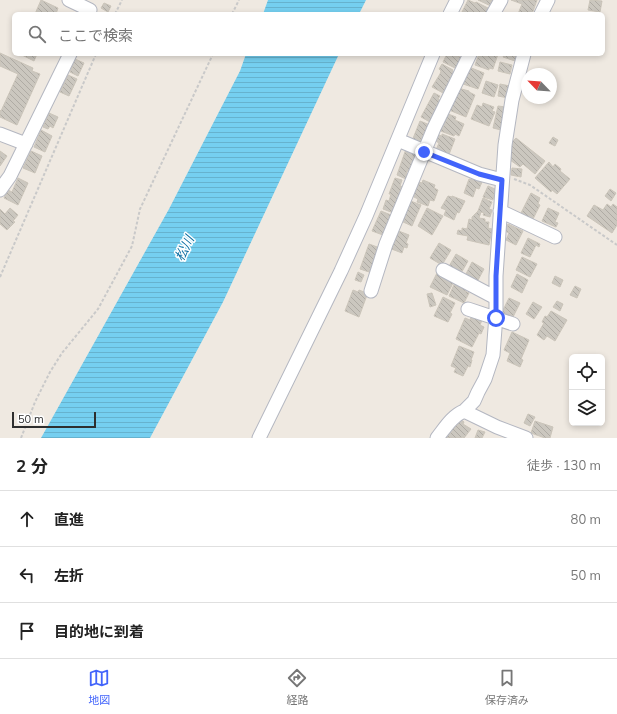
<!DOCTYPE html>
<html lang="ja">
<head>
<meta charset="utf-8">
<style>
  body { margin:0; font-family:Mulish,"Noto Sans JP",sans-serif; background:#f6f6f6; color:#222 }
  .controls { position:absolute; right:12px; bottom:12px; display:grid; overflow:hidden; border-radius:6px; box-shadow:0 2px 6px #0003 }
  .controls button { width:36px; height:36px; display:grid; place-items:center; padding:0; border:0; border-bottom:1px solid #e0e0e0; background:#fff; color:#222; font:20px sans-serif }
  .compass { position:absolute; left:521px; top:68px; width:36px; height:36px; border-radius:50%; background:#fff; box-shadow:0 2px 6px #0003; rotate:295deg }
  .scale { position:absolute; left:12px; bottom:10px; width:84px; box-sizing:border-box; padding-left:4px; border:2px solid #2e2e2e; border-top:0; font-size:11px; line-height:14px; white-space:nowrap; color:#2e2e2e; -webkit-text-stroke:3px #fff; paint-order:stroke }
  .stop { position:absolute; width:12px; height:12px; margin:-9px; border:3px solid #4264fb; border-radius:50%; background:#fff }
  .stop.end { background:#4264fb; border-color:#fff; box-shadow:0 1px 4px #0008 }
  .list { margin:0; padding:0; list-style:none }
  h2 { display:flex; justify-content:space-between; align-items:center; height:52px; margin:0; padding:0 16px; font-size:17px }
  h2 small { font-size:13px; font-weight:400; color:#767676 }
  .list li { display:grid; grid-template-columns:26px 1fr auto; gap:12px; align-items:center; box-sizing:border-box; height:56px; padding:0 16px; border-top:1px solid #e0e0e0 }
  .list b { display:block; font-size:15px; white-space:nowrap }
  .list em { font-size:13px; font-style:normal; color:#767676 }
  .icon { flex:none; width:22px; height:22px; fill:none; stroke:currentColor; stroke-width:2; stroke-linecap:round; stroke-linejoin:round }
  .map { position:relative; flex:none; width:617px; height:438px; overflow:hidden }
  .search { position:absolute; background:#fff; box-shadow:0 2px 6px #0003; left:12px; right:12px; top:12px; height:44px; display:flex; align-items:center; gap:10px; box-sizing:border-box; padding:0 14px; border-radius:6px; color:#767676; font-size:15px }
  .sheet { height:220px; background:#fff }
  nav { display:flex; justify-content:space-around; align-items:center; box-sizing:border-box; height:56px; border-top:1px solid #e0e0e0; background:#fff; font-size:11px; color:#767676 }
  nav a { display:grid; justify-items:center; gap:2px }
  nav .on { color:#4264fb }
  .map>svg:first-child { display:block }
  .water { fill:url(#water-rules) }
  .building { fill:url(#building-back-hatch); stroke:#cbc5ba }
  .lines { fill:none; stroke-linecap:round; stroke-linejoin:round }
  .minor-casing { stroke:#b4b7c1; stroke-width:15 }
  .path { stroke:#c9c9c9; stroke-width:2; stroke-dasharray:3 2; stroke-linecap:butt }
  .minor { stroke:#fff; stroke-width:13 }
  .route { stroke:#4264fb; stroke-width:5 }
  .labels { text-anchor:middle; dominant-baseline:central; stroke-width:3; stroke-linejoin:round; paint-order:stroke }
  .water-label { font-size:13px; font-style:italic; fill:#0d6fa3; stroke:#fff }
</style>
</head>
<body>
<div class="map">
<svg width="617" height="438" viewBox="0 0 617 438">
  <defs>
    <pattern id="water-rules" width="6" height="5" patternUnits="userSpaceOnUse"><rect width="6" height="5" fill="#75cff0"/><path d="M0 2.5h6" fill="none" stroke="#66b2ce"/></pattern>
    <pattern id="building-back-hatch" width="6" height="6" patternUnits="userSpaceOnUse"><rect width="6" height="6" fill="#cbc7bf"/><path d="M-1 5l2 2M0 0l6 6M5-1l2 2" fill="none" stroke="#afaba4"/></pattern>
  </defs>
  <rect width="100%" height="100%" fill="#efe9e1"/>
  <path class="water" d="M268,0h98l-7,14h-96z
    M246,54h93l-116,248 -73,136h-109l128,-229 71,-138z"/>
  <path class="building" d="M41,0l17,8 -2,6h-21z
    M468,0l7,3 1,-1 14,7 -3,5h-21l-4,-2z
    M478,0h18l-3,7z
    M511,0h26l-5,14h-14l4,-10z
    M590,0l12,1 -2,11 -12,-2z
    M104,3l7,3 -3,6 -7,-4z
    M0,53l33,15 -1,3 8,3 -23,51 -17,-8v-7l1,1 17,-37 -18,-8z
    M20,54h17l-3,7z
    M447,54h12l-1,2 6,3 -5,11 -16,-8z
    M479,54h19l-5,15 -4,-1v2l-14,-5z
    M505,54h11l2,1 -3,6 -12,-4z
    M75,59l9,4 -6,13 -8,-4z
    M500,62l12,3 -2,9 -12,-3z
    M442,64l11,6 -1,1 4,3 -11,20 -13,-7 8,-13 1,-3 -2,-2z
    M469,67l15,6 -6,16 -15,-5z
    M68,75l9,4 -8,17 -9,-4z
    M486,81l12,4 -4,12 -12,-4z
    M500,84l10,2 -2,12 -10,-2z
    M458,88l11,3v1l6,3 -9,22 -17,-7z
    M434,93l6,3 -2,3 3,2 -11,21 -9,-5z
    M483,103l11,4 -2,4 3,1 -6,14 -18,-7 6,-14 5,2z
    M498,106l8,1 -5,23 -8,-2z
    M49,113l9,4 -5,11 -3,-2 -2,3 -5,-2z
    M448,114l8,3 -1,3 9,4 -5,12 -4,-2 -1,2 -16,-6 3,-6 2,2z
    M420,121l10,4 -9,20 -9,-4z
    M41,130l11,6 -7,16 -11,-5z
    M436,134l6,2v-2l13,5 -7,18 -13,-5 4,-9 -5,-3z
    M553,137l5,3 -3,6 -6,-3z
    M516,138l29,23 -10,13 -12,-10 -3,3 -10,-7 2,-18z
    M406,149l11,6 -6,16 -3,-1 -2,4h2l-2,5 -9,-4z
    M0,151l7,5 -7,10z
    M31,151l11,5 -7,17 -12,-5z
    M549,162l4,5 2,-3 6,5 -1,2 10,8 -13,15 -5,-4 -1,2 -16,-14z
    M512,168l10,1 -1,8 -10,-2z
    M18,178l10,5 -10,22 -14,-7 4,-8 4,2z
    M395,178l7,2 -2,6 7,2 -11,26 -13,-5 3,-9 3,1 2,-7h-2z
    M474,178l6,2 -1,1 3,1 -3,7 -3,-1 -3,9 -9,-4 5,-14 4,1z
    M423,180l12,5 -1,3 4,2 -4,11 -4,-1 -2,6 -11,-4 1,-3 -6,-3 7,-14 3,1z
    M488,186l7,3 -2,11 -10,-3z
    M610,189l6,4 -5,8 -6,-5z
    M531,193l9,5 -2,6 2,1 -8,16 -12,-6z
    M448,196l4,1v-1l13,5 -6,12 -2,-1 -3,8 -10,-5 2,-5 -5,-2z
    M483,198l9,4 -3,7 3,1 -2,7 -7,-2 1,-2 -3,-1 -2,6 6,1v3h4l-1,6 4,1 -3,16 -22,-5 1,-4 -11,-2 1,-4 4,1v-3l5,1 2,-10 3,1v-3l6,-6z
    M408,200l13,5 -9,21 -11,-5 3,-10 2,1 1,-2 -3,-1z
    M607,204l4,3 2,-3 4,3v18l-5,8 -25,-17 7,-11 9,5z
    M10,208l8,7 -5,6 2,1 -8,8 -7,-6v-15l5,5z
    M427,208l16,8 -11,19 -14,-9z
    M548,208l11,5 -4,9 3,1 -2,4 -14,-6z
    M381,211l10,4 -1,3 2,1 -9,16 -11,-4z
    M508,224l15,7 -7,14 -10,-5 3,-7 -4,-2z
    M396,230l13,5 -3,8 2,1 -1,4 -3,-1 -2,6 -13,-5z
    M528,238l12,6 -1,3 -3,-2 -6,12 -9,-4z
    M439,243l12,7 -9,15 -12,-7z
    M369,244l11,4 -11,24 -9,-3z
    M456,254l12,7 -8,14 -12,-7z
    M522,257l15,7 -7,13 -14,-7z
    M472,262l12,7 -7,13 -12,-6z
    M358,272l6,3 -3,7 -6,-2z
    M437,273l17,8 -7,14 -17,-8z
    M517,274l11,6 -6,13 -11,-6z
    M555,276l8,4 -3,7 -8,-4z
    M456,280l11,5 -2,6 4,2 -5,10 -15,-7z
    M575,286l6,3 -4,9 -7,-3z
    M353,290l5,2 1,-2 5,2 -1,2 4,1 -8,22 -14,-6z
    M432,293l4,12 -6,2 -3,-13z
    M443,297l12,6 -5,10 2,1 -4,8 -14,-6z
    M509,298l11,5 -7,14 -11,-5z
    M557,301l6,3 -3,7 -7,-4z
    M533,302l9,5 -8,12 -8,-5z
    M551,311l16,9 -12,21 -8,-5 -3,4 -7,-5 7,-12 -2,-1 3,-6 2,1z
    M472,315l10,5 -2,5 4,2 -3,7 -2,-1 -7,14 -16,-8 9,-21 5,2z
    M512,332l17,8 -8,19 2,1 -3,7 -13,-6 3,-8 -6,-3z
    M459,346l15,6 -3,8h1l-2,7 -2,-1 -5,10 -9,-4 2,-4 -5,-2z
    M528,414l7,3 -5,9 -6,-3z
    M460,419l4,3 -1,2 8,5 -7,9 -2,-1 -1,1h-15z
    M535,421l18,6 -3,11h-5l-14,-5z
    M478,430l7,2 -3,6h-7z"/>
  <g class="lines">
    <defs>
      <path id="minor" d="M69,0l21,10
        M450,14l7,-14
        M493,14l8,-14
        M541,14l7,-14
        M0,134l26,10
        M398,140l81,34 23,6
        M0,190l10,-14 60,-122
        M500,211l55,26
        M443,270l53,28
        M371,291l15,-47 48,-116 36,-74
        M468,309l45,15
        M464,411l10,-10 4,-9 7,-13 8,-24 3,-40v-39l9,-131 7,-45 12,-46
        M259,438l82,-167 25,-55 67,-162
        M437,438c8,-10 15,-22 27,-27l33,16 29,11"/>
    </defs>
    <use href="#minor" class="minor-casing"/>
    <path class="path" d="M115,14l7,-14
      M232,14l7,-14
      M514,179l16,6 87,60
      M0,277l96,-223
      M21,438l14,-36 15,-30 12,-19 36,-44 34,-63 8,-37 73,-155"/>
    <use href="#minor" class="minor"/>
  </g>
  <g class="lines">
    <path class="route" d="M424,152l55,22 23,6 -6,96v42"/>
  </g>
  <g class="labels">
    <g class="water-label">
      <text transform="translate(184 248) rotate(-64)">松川</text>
    </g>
  </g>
</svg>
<div class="controls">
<button><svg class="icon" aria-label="locate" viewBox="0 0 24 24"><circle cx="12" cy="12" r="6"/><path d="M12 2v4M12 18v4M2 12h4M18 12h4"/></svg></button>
<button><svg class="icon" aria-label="layers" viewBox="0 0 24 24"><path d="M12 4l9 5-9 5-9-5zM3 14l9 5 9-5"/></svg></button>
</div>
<svg class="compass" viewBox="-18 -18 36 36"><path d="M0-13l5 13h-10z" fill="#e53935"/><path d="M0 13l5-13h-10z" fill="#767676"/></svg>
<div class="scale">50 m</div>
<div class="stop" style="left:496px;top:318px"></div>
<div class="stop end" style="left:424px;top:152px"></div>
<div class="search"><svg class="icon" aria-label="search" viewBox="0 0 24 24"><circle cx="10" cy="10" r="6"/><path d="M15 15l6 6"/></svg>ここで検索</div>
</div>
<section class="sheet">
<h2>2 分<small>徒歩 · 130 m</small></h2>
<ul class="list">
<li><svg class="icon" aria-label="ahead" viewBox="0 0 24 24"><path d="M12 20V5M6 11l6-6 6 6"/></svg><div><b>直進</b></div><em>80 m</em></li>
<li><svg class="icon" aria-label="left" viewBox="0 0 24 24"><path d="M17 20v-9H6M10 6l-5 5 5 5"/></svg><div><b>左折</b></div><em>50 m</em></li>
<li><svg class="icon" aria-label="arrive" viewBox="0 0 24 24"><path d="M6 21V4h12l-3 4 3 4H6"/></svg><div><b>目的地に到着</b></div></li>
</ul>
</section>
<nav>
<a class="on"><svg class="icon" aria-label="map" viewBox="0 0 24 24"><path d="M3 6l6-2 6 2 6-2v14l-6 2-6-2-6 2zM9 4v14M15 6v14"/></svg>地図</a>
<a><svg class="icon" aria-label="directions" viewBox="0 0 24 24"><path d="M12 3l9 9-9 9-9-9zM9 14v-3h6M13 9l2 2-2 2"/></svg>経路</a>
<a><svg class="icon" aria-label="saved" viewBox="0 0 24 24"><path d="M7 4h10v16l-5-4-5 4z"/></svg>保存済み</a>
</nav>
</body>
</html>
